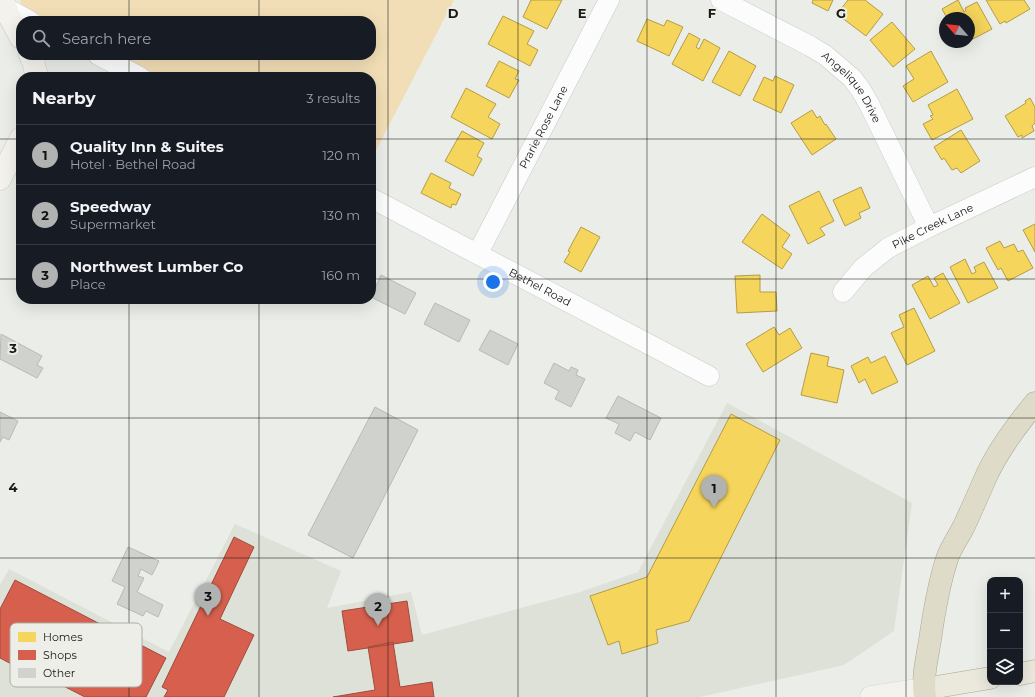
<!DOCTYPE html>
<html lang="en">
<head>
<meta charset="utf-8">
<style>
  body { margin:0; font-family:Montserrat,sans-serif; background:#20242c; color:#f1f3f6 }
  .controls { position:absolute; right:12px; bottom:12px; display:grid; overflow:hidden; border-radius:8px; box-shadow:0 4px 16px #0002 }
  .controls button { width:36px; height:36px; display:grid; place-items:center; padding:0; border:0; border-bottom:1px solid #363941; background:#171b24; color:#f1f3f6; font:20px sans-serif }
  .compass { position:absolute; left:939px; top:12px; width:36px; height:36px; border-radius:50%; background:#171b24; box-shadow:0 4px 16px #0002; rotate:298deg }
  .you { position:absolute; left:493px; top:282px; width:14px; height:14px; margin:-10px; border:3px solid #fff; border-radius:50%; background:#1a73e8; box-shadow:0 0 0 6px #1a73e833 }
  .badge { display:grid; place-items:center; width:26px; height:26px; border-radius:50%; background:#b1b2b2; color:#111; font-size:13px; font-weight:700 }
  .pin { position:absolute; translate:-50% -33px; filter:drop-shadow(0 1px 2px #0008) }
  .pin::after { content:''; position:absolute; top:21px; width:14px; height:12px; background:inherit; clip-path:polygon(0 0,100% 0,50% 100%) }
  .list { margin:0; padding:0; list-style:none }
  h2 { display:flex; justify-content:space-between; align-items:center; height:52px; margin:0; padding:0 16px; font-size:17px }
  h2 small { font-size:13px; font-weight:400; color:#9ea1a6 }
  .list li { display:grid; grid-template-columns:26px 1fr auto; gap:12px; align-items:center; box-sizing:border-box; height:60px; padding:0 16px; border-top:1px solid #363941 }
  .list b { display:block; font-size:15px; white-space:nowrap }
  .list p { margin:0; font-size:13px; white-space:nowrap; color:#9ea1a6 }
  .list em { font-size:13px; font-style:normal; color:#9ea1a6 }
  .icon { flex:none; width:22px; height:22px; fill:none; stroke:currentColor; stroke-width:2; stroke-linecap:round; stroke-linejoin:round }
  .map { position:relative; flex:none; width:1035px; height:697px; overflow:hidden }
  .search { position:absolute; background:#171b24; box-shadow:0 4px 16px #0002; left:16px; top:16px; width:360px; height:44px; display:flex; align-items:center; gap:10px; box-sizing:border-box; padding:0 14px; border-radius:16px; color:#9ea1a6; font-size:15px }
  .panel { position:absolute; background:#171b24; box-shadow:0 4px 16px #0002; left:16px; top:72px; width:360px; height:232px; border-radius:16px }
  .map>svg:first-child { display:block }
  .built { fill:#dde1d7 }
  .green { fill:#f2deb6 }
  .homes { fill:#f6d55c; stroke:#b39d47 }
  .shops { fill:#d6604d; stroke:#9d4b3d }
  .building { fill:#d0d2ce; stroke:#b9bab8 }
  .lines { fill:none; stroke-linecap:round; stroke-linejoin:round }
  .street-casing { stroke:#c9cbc7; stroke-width:21 }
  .secondary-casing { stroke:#c9cbc7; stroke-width:23 }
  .primary-casing { stroke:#aaa892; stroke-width:23 }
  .highway-casing { stroke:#aaa892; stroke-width:23 }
  .street { stroke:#fcfcfc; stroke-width:20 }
  .secondary { stroke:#f3f2ec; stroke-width:22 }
  .primary { stroke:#eae9dc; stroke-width:22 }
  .highway { stroke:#dedcc8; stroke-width:22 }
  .grid { fill:none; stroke:#181917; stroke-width:1; stroke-opacity:0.55 }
  .labels { text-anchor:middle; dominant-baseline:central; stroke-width:4; stroke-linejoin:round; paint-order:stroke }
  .street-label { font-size:11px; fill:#181917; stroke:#eceee7 }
  .key { fill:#eceee7; stroke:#acaea9; stroke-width:1 }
  .key-label { font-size:11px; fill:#181917 }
  .grid-label { font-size:13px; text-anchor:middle; font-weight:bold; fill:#181917; stroke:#eceee7; stroke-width:4; stroke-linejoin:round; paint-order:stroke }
</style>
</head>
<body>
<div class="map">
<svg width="1035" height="697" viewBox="0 0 1035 697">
  <rect width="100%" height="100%" fill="#ebede8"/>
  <path class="built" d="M727,403l185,100 -18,128 -50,34 -144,32h-700v-112l9,-16 160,83 66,-128 106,47 -14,37 84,-16 11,43 158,-43 58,-20z"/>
  <path class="green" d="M20,0h434l-83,160v-83h-211l-43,-22h254v-34h-320l-29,-15z"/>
  <path class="homes" d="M531,0h31l-15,29 -24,-12z
    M813,0h20l-5,11 -16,-8z
    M848,0h17l18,14 -17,22 -29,-22z
    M958,0l6,12 2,-2 -1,-2 12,-6 15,27 -23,12v-23h-22l-5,-9z
    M986,0h38l6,9 -24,14 -1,-2 -5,3z
    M503,16l31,15 -7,13 11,6 -8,16 -42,-22z
    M647,19l17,7 3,-6 16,7 -14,29 -32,-15z
    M892,22l23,27 -22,18 -23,-27z
    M689,33l11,6 -4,8 3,2 5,-10 16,9 -17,33 -31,-17z
    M729,51l27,15 -16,30 -28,-14z
    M931,51l17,31 -35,20 -10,-16 11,-7 -8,-13z
    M499,61l20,10 -4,8 4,1 -10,18 -23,-12z
    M775,76l19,9 -13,28 -28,-13 11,-23 9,4z
    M466,88l30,16 -8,13 12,7 -8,15 -41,-22z
    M957,89l16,30 -41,21 -9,-16 10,-5 -3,-3 3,-1 -5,-10z
    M1030,98l5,9v16l-3,3 2,5 -12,7v-3l-4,2 -13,-21 21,-13 -1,-2z
    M812,110l5,8 3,-2 5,9 1,-1 10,15 -24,16 -21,-32z
    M961,130l19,31 -19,12 -4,-5 -5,2 -8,-12 -2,2 -8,-13z
    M462,131l22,12 -7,13 5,3 -9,17 -28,-15z
    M431,173l20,10 -2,5 12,6 -5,11 -4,-1 -1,4 -30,-15z
    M861,187l9,21 -11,5 2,5 -16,8 -12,-26z
    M819,191l15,30 -14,7 5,7 -17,9 -19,-38z
    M762,214l28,21 -8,12 10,7 -10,15 -40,-27z
    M1035,224v28l-12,-22z
    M581,227l19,10 -19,35 -17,-10 6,-10 -2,-1z
    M1000,241l4,7 10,-4 4,8 5,-2 10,18 -25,13 -7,-13 -3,2 -12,-22z
    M965,259l7,15 4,-2 -2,-5 10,-5 14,26 -30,15 -18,-36z
    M943,273l17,30 -30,16 -18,-34 16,-9 6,11 4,-2 -4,-7z
    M760,275v17h16l1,19 -40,2 -2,-37z
    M914,308l21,43 -28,14 -16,-32 13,-6 -5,-12z
    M774,327l5,8 11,-7 12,20 -39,24 -17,-28z
    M811,353l18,4 -2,9 17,4 -7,33 -36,-8z
    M885,356l13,26 -26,12 -7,-15 -6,4 -8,-17 17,-9 3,6z
    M731,414l49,26 -91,181 -33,9 2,13 -36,11 -3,-13 -11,4 -18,-49 57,-19z"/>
  <path class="shops" d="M234,537l20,10 -34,72 34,16 -30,62h-60l4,-7 -6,-3z
    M15,580l151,78 -20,39h-61l-47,-24 -2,4 -36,-19v-49z
    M407,601l6,40 -65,10 -6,-40z
    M393,642l7,45 32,-5 2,15h-101l42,-7 -7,-43z"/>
  <path class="building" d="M381,275l35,18 -11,21 -34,-17z
    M435,303l35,17 -11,22 -35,-18z
    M490,330l28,14 -10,21 -29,-15z
    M1,334l41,22 -5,9 6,3 -6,10 -37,-19z
    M554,363l15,8 2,-4 7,3 -2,5 9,4 -14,28 -16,-8 4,-8 -15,-8z
    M618,396l43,22 -11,22 -15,-8 -5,9 -15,-8 4,-9 -13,-6z
    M375,407l43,23 -65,128 -45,-23z
    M0,412l18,9 -9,19 -6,-3 -3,5z
    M128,547l31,14 -7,14 -11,-6 -3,7 6,2 -7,14 26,13 -5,12 -12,-6 -3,5 -26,-12 8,-17 -13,-6z"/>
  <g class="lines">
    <defs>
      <g id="street">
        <path id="s1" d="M721,0l89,46 15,9 27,23 9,12 8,14 60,123"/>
        <path d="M6,8l24,13"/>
        <path d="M98,55l42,22"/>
        <path id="s2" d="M371,198l338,178"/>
        <path id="s3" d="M478,253l131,-253"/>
        <path id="s4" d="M843,292l20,-24 25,-20 41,-21 106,-50"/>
      </g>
      <path id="secondary" d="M3,0l5,14 13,24
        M30,55l3,6 4,16
        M0,179l21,-41
        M871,697l53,-8"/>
      <path id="primary" d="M1020,674l15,-3
        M924,689l66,-11"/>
      <path id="highway" d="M925,697c-3,-19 2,-38 5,-57 4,-28 9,-58 18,-84 4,-10 11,-20 16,-30 7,-15 14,-31 21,-47 11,-26 32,-54 50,-76"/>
    </defs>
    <use href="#street" class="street-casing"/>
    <use href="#secondary" class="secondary-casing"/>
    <use href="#primary" class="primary-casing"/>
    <use href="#highway" class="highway-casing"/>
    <use href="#street" class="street"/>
    <use href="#secondary" class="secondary"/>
    <use href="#primary" class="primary"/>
    <use href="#highway" class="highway"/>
  </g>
  <path class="grid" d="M129,0v21M259,0v21M388,0v697M518,0v697M647,0v697M776,0v697M906,0v697M129,55v22M259,55v22M0,139h21M371,139h664M0,279h21M371,279h664M129,299v398M259,299v398M0,418h1035M0,558h1035"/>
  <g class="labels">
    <g class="street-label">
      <text stroke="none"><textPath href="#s1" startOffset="160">Angelique Drive</textPath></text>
      <text stroke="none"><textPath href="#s3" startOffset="142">Prarie Rose Lane</textPath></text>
      <text stroke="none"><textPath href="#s4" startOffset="113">Pike Creek Lane</textPath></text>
      <text stroke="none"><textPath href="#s2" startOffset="191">Bethel Road</textPath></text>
    </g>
  </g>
  <rect x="10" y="623" width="132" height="64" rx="6" class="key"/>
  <rect x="18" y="632" width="18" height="10" fill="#f6d55c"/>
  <rect x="18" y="650" width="18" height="10" fill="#d6604d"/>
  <rect x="18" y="668" width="18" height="10" fill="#d0d2ce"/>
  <g class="key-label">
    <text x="43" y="641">Homes</text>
    <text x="43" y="659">Shops</text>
    <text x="43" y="677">Other</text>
  </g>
  <g class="grid-label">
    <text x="453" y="18">D</text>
    <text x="582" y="18">E</text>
    <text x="712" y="18">F</text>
    <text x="841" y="18">G</text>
    <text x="13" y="353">3</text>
    <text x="13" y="492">4</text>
  </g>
</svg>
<div class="controls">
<button>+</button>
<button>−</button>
<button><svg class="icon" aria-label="layers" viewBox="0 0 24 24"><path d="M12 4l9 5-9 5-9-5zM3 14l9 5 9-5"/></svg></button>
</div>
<svg class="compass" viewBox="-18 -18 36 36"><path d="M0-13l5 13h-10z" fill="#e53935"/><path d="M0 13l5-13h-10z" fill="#9ea1a6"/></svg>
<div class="you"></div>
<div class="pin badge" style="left:714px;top:508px">1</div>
<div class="pin badge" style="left:378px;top:626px">2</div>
<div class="pin badge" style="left:208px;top:616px">3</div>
<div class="search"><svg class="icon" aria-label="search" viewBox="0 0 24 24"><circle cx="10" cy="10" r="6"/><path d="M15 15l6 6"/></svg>Search here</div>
<section class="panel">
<h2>Nearby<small>3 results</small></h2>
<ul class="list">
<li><span class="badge">1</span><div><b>Quality Inn &amp; Suites</b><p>Hotel · Bethel Road</p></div><em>120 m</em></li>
<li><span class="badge">2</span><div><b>Speedway</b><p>Supermarket</p></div><em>130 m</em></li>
<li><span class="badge">3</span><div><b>Northwest Lumber Co</b><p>Place</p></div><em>160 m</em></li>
</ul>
</section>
</div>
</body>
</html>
